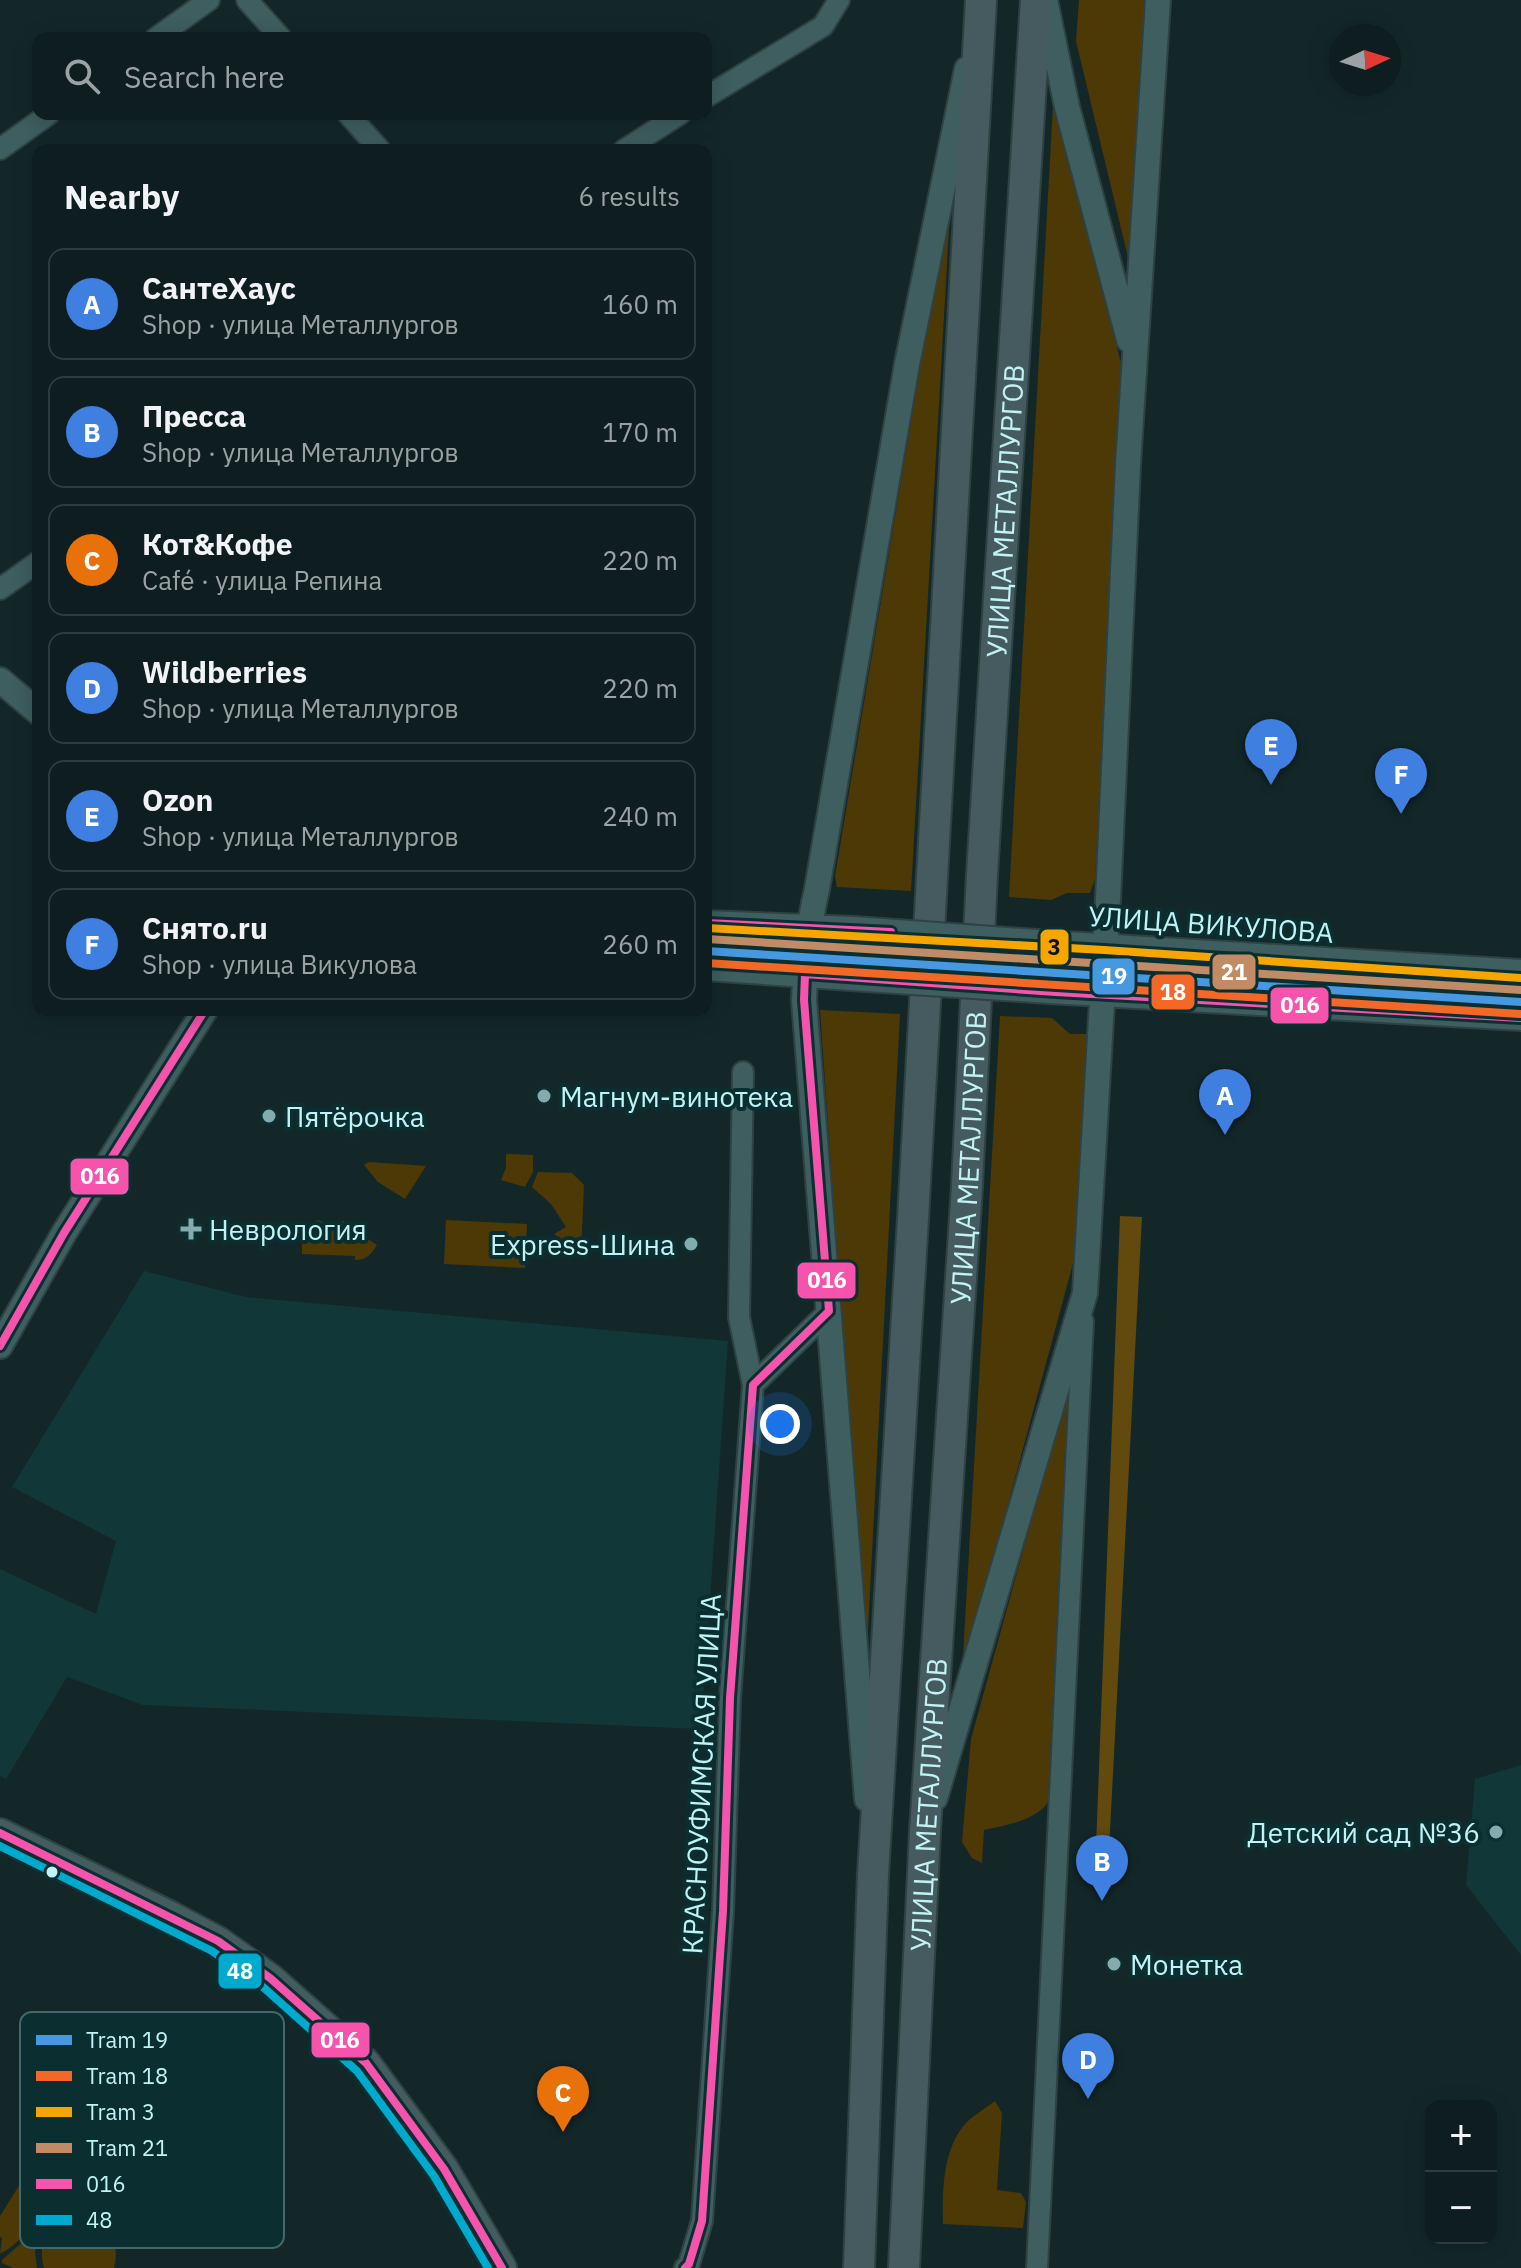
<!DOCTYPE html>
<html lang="en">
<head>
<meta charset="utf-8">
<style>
  body { margin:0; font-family:"IBM Plex Sans",sans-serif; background:#1c2a2c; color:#f1f3f6 }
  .controls { position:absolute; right:24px; bottom:24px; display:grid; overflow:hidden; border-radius:16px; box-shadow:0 4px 20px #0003 }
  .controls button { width:72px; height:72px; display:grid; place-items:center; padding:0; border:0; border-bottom:2px solid #2e3b3d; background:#0e1d1f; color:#f1f3f6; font:40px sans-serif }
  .compass { position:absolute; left:1329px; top:24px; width:72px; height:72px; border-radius:50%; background:#0e1d1f; box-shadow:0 4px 20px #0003; rotate:86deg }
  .you { position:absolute; left:780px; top:1424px; width:28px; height:28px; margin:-20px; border:6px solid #fff; border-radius:50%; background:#1a73e8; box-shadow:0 0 0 12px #1a73e833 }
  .badge { display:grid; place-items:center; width:52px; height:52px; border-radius:50%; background:#84abae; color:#fff; font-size:26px; font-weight:700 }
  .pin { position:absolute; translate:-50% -66px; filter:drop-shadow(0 2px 4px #0008) }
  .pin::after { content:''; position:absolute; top:42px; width:28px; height:24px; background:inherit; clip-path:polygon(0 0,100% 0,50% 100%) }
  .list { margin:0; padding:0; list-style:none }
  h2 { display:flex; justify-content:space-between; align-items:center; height:104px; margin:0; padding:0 32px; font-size:34px }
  h2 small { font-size:26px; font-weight:400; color:#9ba2a4 }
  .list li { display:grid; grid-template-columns:52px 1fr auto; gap:24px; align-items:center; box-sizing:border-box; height:112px; margin:0 16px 16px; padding:0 16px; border:2px solid #2e3b3d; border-radius:16px }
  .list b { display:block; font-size:30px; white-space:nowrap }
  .list p { margin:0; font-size:26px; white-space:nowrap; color:#9ba2a4 }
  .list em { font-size:26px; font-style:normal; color:#9ba2a4 }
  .icon { flex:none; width:44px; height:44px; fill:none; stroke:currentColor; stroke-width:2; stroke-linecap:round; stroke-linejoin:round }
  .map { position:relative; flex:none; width:1521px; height:2268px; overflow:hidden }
  .search { position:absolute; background:#0e1d1f; box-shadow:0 4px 20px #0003; left:32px; top:32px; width:680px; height:88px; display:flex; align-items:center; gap:20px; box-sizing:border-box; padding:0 28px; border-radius:16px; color:#9ba2a4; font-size:30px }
  .panel { position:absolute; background:#0e1d1f; box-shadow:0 4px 20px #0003; left:32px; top:144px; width:680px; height:872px; border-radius:16px }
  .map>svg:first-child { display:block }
  .built { fill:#113739 }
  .green { fill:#4d3906 }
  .forest { fill:#624a0f }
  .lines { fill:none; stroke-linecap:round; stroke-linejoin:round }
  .minor-casing { stroke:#2f4243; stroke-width:24 }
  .tertiary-casing { stroke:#2f4243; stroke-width:28 }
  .secondary-casing { stroke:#2f4243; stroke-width:32 }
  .primary-casing { stroke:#2f4243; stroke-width:34 }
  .minor { stroke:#3e5e60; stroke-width:20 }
  .tertiary { stroke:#3e5e60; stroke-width:24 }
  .secondary { stroke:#425c60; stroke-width:28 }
  .primary { stroke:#465b60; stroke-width:30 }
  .tertiary-bridge-casing { stroke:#2f4243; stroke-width:28; stroke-linecap:butt }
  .tertiary-bridge { stroke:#3e5e60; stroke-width:24 }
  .bus-1-casing { stroke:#0b2f31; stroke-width:14 }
  .bus-2-casing { stroke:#0b2f31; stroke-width:14 }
  .bus-1 { stroke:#f653ac; stroke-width:8 }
  .bus-2 { stroke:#00a9ce; stroke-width:8 }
  .tram-1-casing { stroke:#0b2f31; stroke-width:14 }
  .tram-2-casing { stroke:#0b2f31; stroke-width:14 }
  .tram-3-casing { stroke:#0b2f31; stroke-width:14 }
  .tram-4-casing { stroke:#0b2f31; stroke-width:14 }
  .tram-1 { stroke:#4699e1; stroke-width:8 }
  .tram-2 { stroke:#f36827; stroke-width:8 }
  .tram-3 { stroke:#f7a600; stroke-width:8 }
  .tram-4 { stroke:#c18c65; stroke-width:8 }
  .poi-dot { fill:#84abae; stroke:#0b2f31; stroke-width:3 }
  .bus-dot { fill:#c1f2f5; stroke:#0b2f31; stroke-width:3 }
  .labels { text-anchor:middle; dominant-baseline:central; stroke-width:8; stroke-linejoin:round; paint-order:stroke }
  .street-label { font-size:28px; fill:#c1f2f5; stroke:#0b2f31 }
  .poi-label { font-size:28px; fill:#c1f2f5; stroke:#0b2f31; text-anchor:start }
  .key { fill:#0b2f31; stroke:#426a6c; stroke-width:2 }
  .key-label { font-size:22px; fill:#c1f2f5 }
  .line-badge { stroke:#0b2f31; stroke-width:3 }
  .badge-label { font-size:22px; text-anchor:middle; font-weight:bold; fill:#fff }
  .pale-badge-label { font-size:22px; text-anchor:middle; font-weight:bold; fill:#111 }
</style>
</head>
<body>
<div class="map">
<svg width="1521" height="2268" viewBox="0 0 1521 2268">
  <rect width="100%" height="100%" fill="#132729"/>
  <path class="built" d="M144,1271l102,26 482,44 -27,388 -558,-24 -76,-28 -61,102 -6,-3v-207l96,45 20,-73 -104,-54z
    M1521,1765v190l-55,-70 9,-106z"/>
  <path class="green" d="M1079,0h71l-17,278 -57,-237z
    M1053,106l68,257 -26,516 -5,14h-23l-16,7 -42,-3z
    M952,177l-41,714 -74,-4 -2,-11z
    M820,1010l80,4 -34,655z
    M1000,1016l52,2 18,16h16l4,15 -15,207 -113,418z
    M506,1154l27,1v17l-8,15 -24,-7 5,-12z
    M369,1162l57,4 -21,33 -27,-17 -14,-17z
    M538,1172l34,1 12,12 -3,69 -27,-20 12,-7 -15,-23 -19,-17z
    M317,1220l10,3 17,-2 3,8 5,2 7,-4 10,13 8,5c-6,9 -10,15 -22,15v-4l-53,-2v-10z
    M446,1220l81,4 -2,44 -81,-4z
    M1068,1388l-20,414c-12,19 -43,23 -64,28l-2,33 -10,-5 -10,-16 9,-103z
    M995,2101l7,12 -5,77 24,3 5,9 -3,26 -80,-4c-1,-34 0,-80 26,-104 8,-7 18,-13 26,-19z
    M22,2181c25,28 6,58 -22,73l2,-16 -2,-1v-21z
    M79,2215c28,5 42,25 35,53h-70c-8,-28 7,-48 35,-53z
    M32,2234l5,4 -2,14 2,16h-24l-11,-5v-3z"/>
  <path class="forest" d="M1120,1216l22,1 -33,633 -13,-3z"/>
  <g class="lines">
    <defs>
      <path id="minor" d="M247,0l34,38
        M156,38l53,-38
        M706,97l117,-71 16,-26
        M348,114l32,36
        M0,149l49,-35
        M624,150l56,-36
        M0,589l38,-27
        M743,1072l-4,245 14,68
        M685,2268l4,-4 13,-43 21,-310 7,-213 23,-313 76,-74
        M1037,2268l46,-947"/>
      <path id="tertiary" d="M1045,0l22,107 62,233
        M0,680l38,32
        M706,923l148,6
        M1050,943l471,29
        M706,968l145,10
        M1049,991l472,27
        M0,1346l64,-113 141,-223
        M935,1798l150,-505 23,-394 20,-435 30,-464
        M867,1799l-63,-799c2,-39 4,-73 13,-111l90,-525 60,-295"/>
      <path id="secondary" d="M0,1833l173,84 45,24 52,37 96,85 78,106 58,99"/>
      <g id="primary">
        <path d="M859,2268l14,-394 40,-656 68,-1218"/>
        <path id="s1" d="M904,2268l21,-437 42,-645 15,-312 54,-874"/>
      </g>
    </defs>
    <use href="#minor" class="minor-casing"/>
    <use href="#tertiary" class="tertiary-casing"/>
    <use href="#secondary" class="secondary-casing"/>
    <use href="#primary" class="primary-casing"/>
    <use href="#minor" class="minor"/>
    <use href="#tertiary" class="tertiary"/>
    <use href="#secondary" class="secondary"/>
    <use href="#primary" class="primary"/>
    <defs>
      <path id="tertiary-bridge" d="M854,929l196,14
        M851,978l198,13"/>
    </defs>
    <use href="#tertiary-bridge" class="tertiary-bridge-casing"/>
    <use href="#tertiary-bridge" class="tertiary-bridge"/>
    <defs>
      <path id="bus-1" d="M706,923l185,9
        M0,1346l64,-113 141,-223
        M0,1833l218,108 52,37 96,85 78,106 58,99
        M685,2268l4,-4 13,-43 21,-310 7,-213 23,-313 76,-74 -25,-311 1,-26 251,18 465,26"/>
      <path id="bus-2" d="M0,1846l212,105 51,36 94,84 77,105 54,92"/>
    </defs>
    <use href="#bus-1" class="bus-1-casing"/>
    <use href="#bus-2" class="bus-2-casing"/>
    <use href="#bus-1" class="bus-1"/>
    <use href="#bus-2" class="bus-2"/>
    <defs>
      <path id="tram-1" d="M706,951l815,51"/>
      <path id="tram-2" d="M706,963l814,51"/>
      <path id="tram-3" d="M707,928l397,22 417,28"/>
      <path id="tram-4" d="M707,939l814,51"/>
    </defs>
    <use href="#tram-1" class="tram-1-casing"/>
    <use href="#tram-2" class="tram-2-casing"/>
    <use href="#tram-3" class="tram-3-casing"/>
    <use href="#tram-4" class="tram-4-casing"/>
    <use href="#tram-1" class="tram-1"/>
    <use href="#tram-2" class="tram-2"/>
    <use href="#tram-3" class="tram-3"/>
    <use href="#tram-4" class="tram-4"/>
  </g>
  <g class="poi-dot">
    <circle cx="544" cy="1096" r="8"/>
    <circle cx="269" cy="1116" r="8"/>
    <path d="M187 1217h8v8h8v8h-8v8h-8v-8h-8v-8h8z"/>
    <circle cx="691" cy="1244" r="8"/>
    <circle cx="1496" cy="1832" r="8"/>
    <circle cx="1114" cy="1964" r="8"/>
  </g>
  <circle class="bus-dot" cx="52" cy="1872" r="7"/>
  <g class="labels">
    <g class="street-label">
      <text stroke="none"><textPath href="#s1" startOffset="1760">УЛИЦА МЕТАЛЛУРГОВ</textPath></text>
      <text transform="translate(1211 924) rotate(4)">УЛИЦА ВИКУЛОВА</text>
      <text stroke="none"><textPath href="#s1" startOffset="1112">УЛИЦА МЕТАЛЛУРГОВ</textPath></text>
      <text transform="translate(701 1774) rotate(-87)">КРАСНОУФИМСКАЯ УЛИЦА</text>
      <text stroke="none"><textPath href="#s1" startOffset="464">УЛИЦА МЕТАЛЛУРГОВ</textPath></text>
    </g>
    <g class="poi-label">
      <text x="560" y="1096">Магнум-винотека</text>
      <text x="285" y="1116">Пятёрочка</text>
      <text x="209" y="1229">Неврология</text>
      <text x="675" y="1244" text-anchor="end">Express-Шина</text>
      <text x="1480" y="1832" text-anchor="end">Детский сад №36</text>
      <text x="1130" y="1964">Монетка</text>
    </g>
  </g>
  <rect x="20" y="2012" width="264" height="236" rx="12" class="key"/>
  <rect x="36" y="2035" width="36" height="10" fill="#4699e1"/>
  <rect x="36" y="2071" width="36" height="10" fill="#f36827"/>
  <rect x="36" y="2107" width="36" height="10" fill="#f7a600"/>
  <rect x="36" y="2143" width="36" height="10" fill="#c18c65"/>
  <rect x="36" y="2179" width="36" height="10" fill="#f653ac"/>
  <rect x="36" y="2215" width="36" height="10" fill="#00a9ce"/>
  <g class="key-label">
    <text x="86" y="2048">Tram 19</text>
    <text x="86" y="2084">Tram 18</text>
    <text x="86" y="2120">Tram 3</text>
    <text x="86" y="2156">Tram 21</text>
    <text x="86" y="2192">016</text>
    <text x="86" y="2228">48</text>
  </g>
  <g class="line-badge">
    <rect x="1039" y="928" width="31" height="38" rx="8" fill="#f7a600"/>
    <rect x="1211" y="953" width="46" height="38" rx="8" fill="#c18c65"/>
    <rect x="1091" y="957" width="45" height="39" rx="8" fill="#4699e1"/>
    <rect x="1150" y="973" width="46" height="38" rx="8" fill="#f36827"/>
    <rect x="1269" y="986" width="61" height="39" rx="8" fill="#f653ac"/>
    <rect x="69" y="1157" width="61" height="39" rx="8" fill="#f653ac"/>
    <rect x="796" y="1261" width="61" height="39" rx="8" fill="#f653ac"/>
    <rect x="217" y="1952" width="46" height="38" rx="8" fill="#00a9ce"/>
    <rect x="310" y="2021" width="61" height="38" rx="8" fill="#f653ac"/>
  </g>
  <g class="badge-label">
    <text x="1234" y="980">21</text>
    <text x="1114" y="984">19</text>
    <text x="1173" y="1000">18</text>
    <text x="1300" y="1013">016</text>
    <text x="100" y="1184">016</text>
    <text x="827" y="1288">016</text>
    <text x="240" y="1979">48</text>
    <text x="340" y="2048">016</text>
  </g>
  <g class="pale-badge-label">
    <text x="1054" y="955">3</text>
  </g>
</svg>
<div class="controls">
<button>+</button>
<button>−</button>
</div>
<svg class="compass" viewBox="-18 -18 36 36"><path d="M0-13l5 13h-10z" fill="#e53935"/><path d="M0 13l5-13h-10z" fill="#9ba2a4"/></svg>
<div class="you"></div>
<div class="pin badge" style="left:1225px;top:1135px;background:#3f7fe0">A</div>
<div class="pin badge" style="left:1102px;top:1901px;background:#3f7fe0">B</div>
<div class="pin badge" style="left:563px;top:2132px;background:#e8710a">C</div>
<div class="pin badge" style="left:1088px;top:2099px;background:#3f7fe0">D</div>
<div class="pin badge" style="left:1271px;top:785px;background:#3f7fe0">E</div>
<div class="pin badge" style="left:1401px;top:814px;background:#3f7fe0">F</div>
<div class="search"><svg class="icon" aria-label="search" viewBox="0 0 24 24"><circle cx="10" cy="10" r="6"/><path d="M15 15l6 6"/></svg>Search here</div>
<section class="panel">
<h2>Nearby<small>6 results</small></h2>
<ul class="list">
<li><span class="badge" style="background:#3f7fe0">A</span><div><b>СантеХаус</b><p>Shop · улица Металлургов</p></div><em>160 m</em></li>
<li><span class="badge" style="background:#3f7fe0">B</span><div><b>Пресса</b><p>Shop · улица Металлургов</p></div><em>170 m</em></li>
<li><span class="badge" style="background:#e8710a">C</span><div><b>Кот&amp;Кофе</b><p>Café · улица Репина</p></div><em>220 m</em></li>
<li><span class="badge" style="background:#3f7fe0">D</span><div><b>Wildberries</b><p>Shop · улица Металлургов</p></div><em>220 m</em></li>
<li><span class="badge" style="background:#3f7fe0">E</span><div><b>Ozon</b><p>Shop · улица Металлургов</p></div><em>240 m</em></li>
<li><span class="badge" style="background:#3f7fe0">F</span><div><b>Снято.ru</b><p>Shop · улица Викулова</p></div><em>260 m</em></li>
</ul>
</section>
</div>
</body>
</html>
